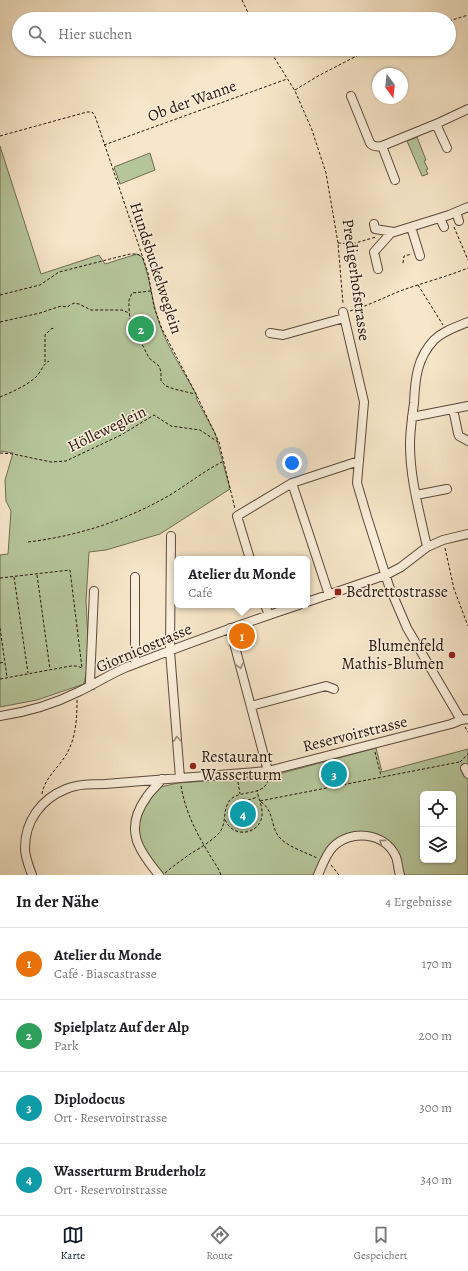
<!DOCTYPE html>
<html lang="de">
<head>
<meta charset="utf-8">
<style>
  body { margin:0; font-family:Alegreya,serif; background:#f6f6f6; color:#202124 }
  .controls { position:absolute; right:12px; bottom:12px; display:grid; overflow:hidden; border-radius:6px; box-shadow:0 1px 3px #0004 }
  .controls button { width:36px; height:36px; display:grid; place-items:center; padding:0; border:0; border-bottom:1px solid #e0e0e0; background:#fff; color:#202124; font:20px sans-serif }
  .compass { position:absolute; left:372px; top:68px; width:36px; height:36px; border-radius:50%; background:#fff; box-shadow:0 1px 3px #0004; rotate:165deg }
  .you { position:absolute; left:292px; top:463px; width:14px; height:14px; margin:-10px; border:3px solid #fff; border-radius:50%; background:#1a73e8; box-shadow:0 0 0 6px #1a73e833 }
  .badge { display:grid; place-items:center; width:26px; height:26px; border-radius:50%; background:#111827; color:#fff; font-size:13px; font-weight:700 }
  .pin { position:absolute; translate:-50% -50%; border:2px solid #fff; box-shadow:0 1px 4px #0006 }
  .popup { position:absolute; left:174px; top:556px; width:136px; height:52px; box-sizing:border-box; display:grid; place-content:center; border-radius:6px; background:#fff; filter:drop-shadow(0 1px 3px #0005); font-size:13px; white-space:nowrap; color:#757577 }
  .popup b { font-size:15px; color:#202124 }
  .popup::after { content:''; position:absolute; left:50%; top:100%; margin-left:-8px; border:8px solid transparent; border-top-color:#fff }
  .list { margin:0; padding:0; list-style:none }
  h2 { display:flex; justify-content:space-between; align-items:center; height:52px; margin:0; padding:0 16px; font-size:17px }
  h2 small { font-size:13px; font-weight:400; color:#757577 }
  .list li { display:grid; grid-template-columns:26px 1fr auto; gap:12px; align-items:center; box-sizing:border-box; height:72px; padding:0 16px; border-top:1px solid #e0e0e0 }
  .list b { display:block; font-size:15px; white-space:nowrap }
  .list p { margin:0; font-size:13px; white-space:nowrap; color:#757577 }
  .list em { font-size:13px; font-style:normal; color:#757577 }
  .icon { flex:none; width:22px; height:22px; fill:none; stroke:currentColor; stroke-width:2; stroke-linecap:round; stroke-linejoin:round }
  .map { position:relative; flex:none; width:468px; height:875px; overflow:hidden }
  .search { position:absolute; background:#fff; box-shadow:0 1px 3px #0004; left:12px; right:12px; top:12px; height:44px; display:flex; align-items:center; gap:10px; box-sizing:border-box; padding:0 14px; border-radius:22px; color:#757577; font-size:15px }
  .sheet { height:340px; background:#fff }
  nav { display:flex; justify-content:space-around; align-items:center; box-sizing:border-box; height:56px; border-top:1px solid #e0e0e0; background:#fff; font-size:11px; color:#757577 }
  nav a { display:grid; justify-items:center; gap:2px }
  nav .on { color:#111827 }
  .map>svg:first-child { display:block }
  .green { fill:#b6c69b; stroke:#6e6d53; fill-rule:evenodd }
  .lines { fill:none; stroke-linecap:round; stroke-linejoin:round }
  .minor-casing { stroke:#5b483a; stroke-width:10 }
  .path { stroke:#27140b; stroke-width:1; stroke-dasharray:3 2; stroke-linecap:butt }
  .minor { stroke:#faefdc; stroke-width:8 }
  .oneway { stroke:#9b8c7e }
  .poi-dot { fill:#8f2418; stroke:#faefdc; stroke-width:1.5 }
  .labels { text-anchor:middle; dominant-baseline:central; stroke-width:3; stroke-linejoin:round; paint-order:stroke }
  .street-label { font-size:16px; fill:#27140b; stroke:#faefdc }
  .poi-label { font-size:16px; fill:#27140b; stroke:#faefdc; text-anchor:start }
</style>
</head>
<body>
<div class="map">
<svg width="468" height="875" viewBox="0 0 468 875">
  <rect width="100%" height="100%" fill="#f7e6c9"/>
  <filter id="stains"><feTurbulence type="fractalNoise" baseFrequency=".005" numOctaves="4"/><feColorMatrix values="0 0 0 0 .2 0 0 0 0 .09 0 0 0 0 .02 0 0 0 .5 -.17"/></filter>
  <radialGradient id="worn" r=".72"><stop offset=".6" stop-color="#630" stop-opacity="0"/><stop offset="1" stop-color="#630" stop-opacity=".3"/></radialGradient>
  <path class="green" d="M417,137l9,23 -2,1 4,8 -2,1 2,4 -6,2 -15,-35z
    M0,146l41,128 58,-19 6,9 32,-10 5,3c9,23 10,48 19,71 9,23 23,44 35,66l1,6 18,33 15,56 -70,45 -54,16 -17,2 -3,49 3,57 -5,26 -47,16 -37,7v-152l8,-1 3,-43 -5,-10 -1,-21 8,-27 -13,-2z
    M150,153l5,17 -35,14 -6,-17z
    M376,748l6,24 86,-23v126h-68l-4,-18 -20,-20 -34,3 -24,35h-159l-20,-28 -2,-34 19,-25 22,-5 93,-7zM423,794h30v66h-30z"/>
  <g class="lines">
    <defs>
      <path id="minor" d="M351,96l19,47c3,4 7,4 12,3l54,-22 32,-15
        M436,124l11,24
        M382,146l13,34
        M456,212l3,9
        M440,218l4,9
        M374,224l1,5 19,3
        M411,227l9,29
        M388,234l61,-19 19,-8
        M378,269l-4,-17 16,-18
        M343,312l21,90 -7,81 10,34 22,69 18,42 54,92
        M270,333l13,2 61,-17
        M453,409l5,24 1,3 9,5
        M412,417l56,-11
        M292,483l37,112
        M416,495l31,-6
        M171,536l-1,115 10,127
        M427,547c-7,-33 -17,-68 -17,-102 0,-14 2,-28 4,-42 1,-24 3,-45 20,-63 9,-9 22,-13 34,-18
        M250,559l-13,-43 55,-33 67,-22
        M307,602l79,-27 15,-8 26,-20 16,-7 25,-6
        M265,605l4,10
        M230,628l38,143
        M135,664v-87
        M92,685l-2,-3 4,-91
        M251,706l75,-20 8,3
        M0,716c27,-4 54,-12 78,-24 17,-8 32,-18 49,-25 57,-22 114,-43 172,-62
        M465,768l3,6
        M32,875c-3,-9 -7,-17 -7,-27 0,-27 16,-49 41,-59 12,-5 26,-5 39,-5l163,-13 183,-47 10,-4 7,-1
        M159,875c-21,-25 -35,-46 -13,-77 4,-7 11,-12 16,-19
        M318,875c4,-9 8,-21 15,-28 17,-18 52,-15 63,10 2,5 2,12 4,18"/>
    </defs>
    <use href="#minor" class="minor-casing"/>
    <path class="path" d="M242,0l9,19
      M449,21l19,-6
      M269,49l26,42 17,39 14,43 12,70 5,61
      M295,90l23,-14 52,-27
      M0,136l87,-24h5l3,4 53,157 6,34 8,22 34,65 23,48 16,67
      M104,145l183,-66
      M454,227l14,33
      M338,243l14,1 24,-7
      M403,263l1,-7 8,-2
      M418,285l25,40
      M151,291l-19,2 -3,7v8l1,12 4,14 9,12 6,12 10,8 2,6v9l5,5 8,3 21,5
      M0,295l40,-10 19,-13 71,-18h7l4,2
      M350,311c17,-5 33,-13 50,-20 22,-8 46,-14 68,-23
      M0,322l40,-9 21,-7 6,1 7,-4 5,1 12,6h31l7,3
      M45,362v-27l6,-6 3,-1
      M0,397c12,-5 26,-11 36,-20 5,-5 7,-13 13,-16
      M0,453l13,1 38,8 15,-1 55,-26 33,-20 17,11 29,4 18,12
      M28,542c50,-6 99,-22 142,-47 18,-11 34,-24 52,-33
      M445,548l9,41 14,37
      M37,575l13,94
      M14,577l14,96
      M0,578l70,-8 12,98
      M0,628l7,49
      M0,663l4,-1
      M0,679l71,-13h6l5,2
      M465,727l3,5
      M375,752l6,24
      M460,762l8,-8
      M238,782l2,12
      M181,786c6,34 21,56 38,84l2,5
      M42,794c2,-15 16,-26 24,-39 10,-17 11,-36 11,-55
      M243,799l5,1 10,-3
      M260,801l199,-39
      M261,802c14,9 9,27 20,37 8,8 26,14 36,19
      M225,820c2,3 3,6 6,8 11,9 29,3 31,-12 1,-7 -3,-17 -5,-25
      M331,865l8,10
      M165,873c8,-7 17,-13 25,-19 10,-6 22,-13 30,-22 7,-10 2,-22 10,-32 10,-11 34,-3 38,-20"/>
    <use href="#minor" class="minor"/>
  </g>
  <defs><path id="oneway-chevron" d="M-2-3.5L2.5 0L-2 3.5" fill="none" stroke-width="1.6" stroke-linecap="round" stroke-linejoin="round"/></defs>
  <g class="oneway">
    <use href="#oneway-chevron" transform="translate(240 666) rotate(75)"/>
    <use href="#oneway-chevron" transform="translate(177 739) rotate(-94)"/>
    <use href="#oneway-chevron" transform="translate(382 842) rotate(-144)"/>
  </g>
  <g class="poi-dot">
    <rect x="334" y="588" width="8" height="8" rx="2"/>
    <circle cx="452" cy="655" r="4"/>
    <circle cx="193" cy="766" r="4"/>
  </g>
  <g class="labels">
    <g class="street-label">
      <text transform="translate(192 101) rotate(-20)">Ob der Wanne</text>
      <text transform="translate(156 268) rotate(72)">Hundsbuckelweglein</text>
      <text transform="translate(356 280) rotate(82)">Predigerhofstrasse</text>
      <text transform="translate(107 429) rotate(-26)">Hölleweglein</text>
      <text transform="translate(144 648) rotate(-23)">Giornicostrasse</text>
      <text transform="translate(355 734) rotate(-14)">Reservoirstrasse</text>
    </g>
    <g class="poi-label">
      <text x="346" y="592">Bedrettostrasse</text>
      <text x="444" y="646" text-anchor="end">Blumenfeld<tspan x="444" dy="18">Mathis-Blumen</tspan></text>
      <text x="201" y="757">Restaurant<tspan x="201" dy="18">Wasserturm</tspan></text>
    </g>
  </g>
  <rect width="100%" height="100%" filter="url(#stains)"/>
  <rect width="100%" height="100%" fill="url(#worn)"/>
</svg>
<div class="controls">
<button><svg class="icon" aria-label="locate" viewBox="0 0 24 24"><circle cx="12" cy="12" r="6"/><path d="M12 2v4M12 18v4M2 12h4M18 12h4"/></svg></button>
<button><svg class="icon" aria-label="layers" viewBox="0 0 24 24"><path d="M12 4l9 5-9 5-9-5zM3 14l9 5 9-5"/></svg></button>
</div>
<svg class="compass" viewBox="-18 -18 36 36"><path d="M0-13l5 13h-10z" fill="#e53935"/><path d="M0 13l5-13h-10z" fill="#757577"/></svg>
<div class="you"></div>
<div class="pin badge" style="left:242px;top:636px;background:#e8710a">1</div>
<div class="popup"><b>Atelier du Monde</b>Café</div>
<div class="pin badge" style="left:141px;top:329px;background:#2e9e5b">2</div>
<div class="pin badge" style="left:334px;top:774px;background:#0f9aa8">3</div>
<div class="pin badge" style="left:243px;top:814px;background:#0f9aa8">4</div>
<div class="search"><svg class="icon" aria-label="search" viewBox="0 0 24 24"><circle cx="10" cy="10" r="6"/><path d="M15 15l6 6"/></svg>Hier suchen</div>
</div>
<section class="sheet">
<h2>In der Nähe<small>4 Ergebnisse</small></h2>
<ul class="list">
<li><span class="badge" style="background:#e8710a">1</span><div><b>Atelier du Monde</b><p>Café · Biascastrasse</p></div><em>170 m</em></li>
<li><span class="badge" style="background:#2e9e5b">2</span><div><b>Spielplatz Auf der Alp</b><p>Park</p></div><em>200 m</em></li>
<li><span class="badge" style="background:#0f9aa8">3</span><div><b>Diplodocus</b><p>Ort · Reservoirstrasse</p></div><em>300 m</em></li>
<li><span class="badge" style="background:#0f9aa8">4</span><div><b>Wasserturm Bruderholz</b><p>Ort · Reservoirstrasse</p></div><em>340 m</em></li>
</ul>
</section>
<nav>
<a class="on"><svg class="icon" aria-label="map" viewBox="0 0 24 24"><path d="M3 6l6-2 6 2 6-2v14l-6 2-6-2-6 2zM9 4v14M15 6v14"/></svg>Karte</a>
<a><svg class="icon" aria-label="directions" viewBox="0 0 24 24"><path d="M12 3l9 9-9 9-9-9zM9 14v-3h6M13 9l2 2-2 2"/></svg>Route</a>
<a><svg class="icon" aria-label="saved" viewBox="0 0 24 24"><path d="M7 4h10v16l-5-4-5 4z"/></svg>Gespeichert</a>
</nav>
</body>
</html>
